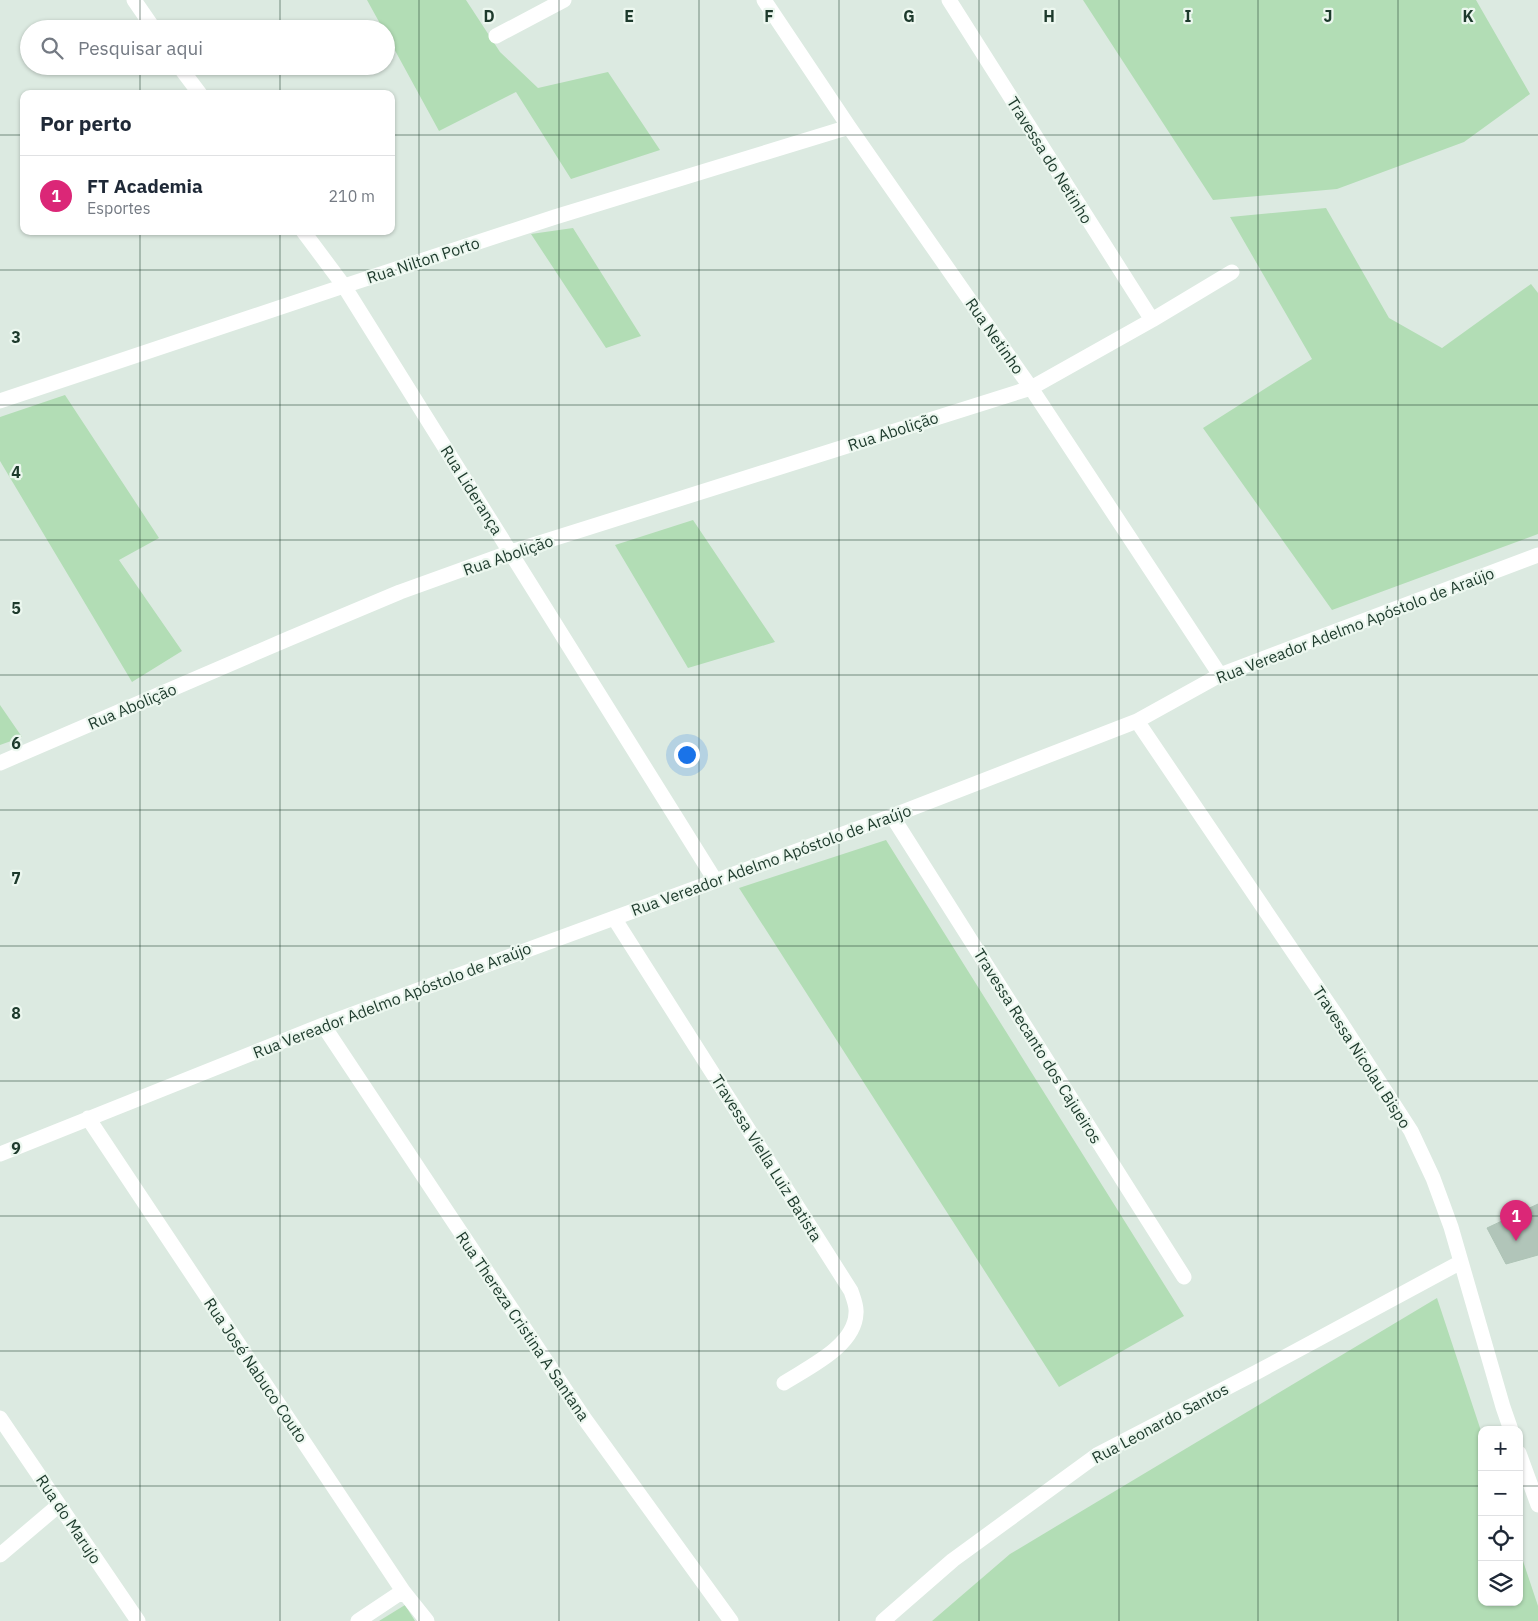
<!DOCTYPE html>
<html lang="pt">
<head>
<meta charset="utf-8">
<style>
  body { margin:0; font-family:"IBM Plex Sans",sans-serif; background:#f2f2f3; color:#1f2937 }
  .controls { position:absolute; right:15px; bottom:15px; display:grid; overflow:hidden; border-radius:10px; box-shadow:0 1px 4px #0004 }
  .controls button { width:45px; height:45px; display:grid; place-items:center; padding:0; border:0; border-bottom:1px solid #e0e1e3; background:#fff; color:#1f2937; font:25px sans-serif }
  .you { position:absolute; left:686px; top:754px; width:18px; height:18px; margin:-12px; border:4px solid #fff; border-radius:50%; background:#1a73e8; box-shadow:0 0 0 8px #1a73e833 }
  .badge { display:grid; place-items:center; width:32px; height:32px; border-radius:50%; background:#db2777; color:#fff; font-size:16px; font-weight:700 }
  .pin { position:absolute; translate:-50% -41px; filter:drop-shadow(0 1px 2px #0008) }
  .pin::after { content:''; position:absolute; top:26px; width:18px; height:15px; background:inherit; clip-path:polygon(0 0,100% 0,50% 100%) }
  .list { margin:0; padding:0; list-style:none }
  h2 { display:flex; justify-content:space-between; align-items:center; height:65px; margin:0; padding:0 20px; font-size:21px }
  h2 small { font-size:16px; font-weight:400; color:#747a83 }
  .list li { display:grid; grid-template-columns:32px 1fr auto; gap:15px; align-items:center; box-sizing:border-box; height:80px; padding:0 20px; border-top:1px solid #e0e1e3 }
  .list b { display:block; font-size:19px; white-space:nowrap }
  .list p { margin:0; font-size:16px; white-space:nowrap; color:#747a83 }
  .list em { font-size:16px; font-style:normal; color:#747a83 }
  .icon { flex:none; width:28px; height:28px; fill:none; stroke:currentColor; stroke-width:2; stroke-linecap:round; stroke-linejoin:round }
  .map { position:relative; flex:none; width:1538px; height:1621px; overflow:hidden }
  .search { position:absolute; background:#fff; box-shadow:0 1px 4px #0004; left:20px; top:20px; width:375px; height:55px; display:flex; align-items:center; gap:12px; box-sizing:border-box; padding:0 18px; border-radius:28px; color:#747a83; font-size:19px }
  .panel { position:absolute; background:#fff; box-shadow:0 1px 4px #0004; left:20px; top:90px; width:375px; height:145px; border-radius:10px }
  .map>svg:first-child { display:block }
  .green { fill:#b2ddb5 }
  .building { fill:#b1c5b9; stroke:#aec4b6 }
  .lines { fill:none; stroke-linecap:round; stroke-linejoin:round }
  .street { stroke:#fff; stroke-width:15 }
  .grid { fill:none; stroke:#1d3a2c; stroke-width:1; stroke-opacity:0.55 }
  .labels { text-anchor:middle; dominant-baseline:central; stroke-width:4.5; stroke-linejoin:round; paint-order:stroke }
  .street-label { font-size:16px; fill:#1d3a2c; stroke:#ecf7ef }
  .grid-label { font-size:16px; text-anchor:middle; font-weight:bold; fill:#1d3a2c; stroke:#ecf7ef; stroke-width:4.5; stroke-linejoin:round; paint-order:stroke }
</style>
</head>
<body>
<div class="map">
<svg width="1538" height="1621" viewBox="0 0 1538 1621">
  <rect width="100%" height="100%" fill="#dceae1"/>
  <path class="green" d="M367,0h99l34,52 38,36 70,-16 52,78 -89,29 -55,-87 -77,39 -53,-97v-5h-3z
    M1083,0h393l54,94 -66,48 -127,47 -124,11z
    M1326,208l63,110 53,30 89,-64 7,9v241l-206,76 -129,-182 109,-69 -82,-142z
    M573,228l68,108 -35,12 -75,-114z
    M65,395l94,143 -40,22 63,91 -50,31 -132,-221v-44z
    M693,520l82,122 -87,26 -73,-123z
    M0,705l22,32 -22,8z
    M886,840l298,476 -125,71 -320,-499z
    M1437,1298l45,136v168h37v-53l19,57v15h-606l78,-67z
    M405,1605l10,16h-36z"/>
  <path class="building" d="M1538,1204v51l-32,9 -19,-36z"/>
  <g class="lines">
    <path class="street" d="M134,0l20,29
      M764,0l85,127 182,261 189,287
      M949,0l203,320
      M496,36l68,-36
      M179,66l21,28
      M303,231l41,55 371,594
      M0,401l344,-115 211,-69 294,-90
      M1137,721l201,297 73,113 22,47 18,49 52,180 8,23
      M0,763l288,-124 112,-47 111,-40 520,-164 121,-68 80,-48
      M892,816l292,461
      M614,918l237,373c2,6 6,15 5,22 -1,33 -47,54 -72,70
      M323,1025l261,393 147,203
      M88,1118l315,473 24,30
      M0,1154l323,-129 569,-209 245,-95 83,-46 318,-120
      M0,1418l138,203
      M1519,1453l19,52
      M0,1555l59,-50
      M358,1621l45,-30
      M883,1621l70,-61 144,-105 160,-83 204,-110"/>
  </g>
  <path class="grid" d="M140,0v29M280,0v29M419,0v1621M559,0v1621M699,0v1621M839,0v1621M979,0v1621M1119,0v1621M1258,0v1621M1398,0v1621M140,66v28M280,66v28M0,135h24M391,135h1147M140,231v1390M280,231v1390M0,270h1538M0,405h1538M0,540h1538M0,675h1538M0,810h1538M0,946h1538M0,1081h1538M0,1216h1538M0,1351h1538M0,1486h1482M1519,1486h19"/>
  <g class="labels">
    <g class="street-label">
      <text transform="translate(1050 160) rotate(58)">Travessa do Netinho</text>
      <text transform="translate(423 260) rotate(-18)">Rua Nilton Porto</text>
      <text transform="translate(995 336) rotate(55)">Rua Netinho</text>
      <text transform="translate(893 431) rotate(-18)">Rua Abolição</text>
      <text transform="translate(472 490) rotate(58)">Rua Liderança</text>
      <text transform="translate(508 555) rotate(-19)">Rua Abolição</text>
      <text transform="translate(1355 625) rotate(-21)">Rua Vereador Adelmo Apóstolo de Araújo</text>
      <text transform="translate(132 706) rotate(-23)">Rua Abolição</text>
      <text transform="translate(771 860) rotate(-20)">Rua Vereador Adelmo Apóstolo de Araújo</text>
      <text transform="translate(392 1000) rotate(-21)">Rua Vereador Adelmo Apóstolo de Araújo</text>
      <text transform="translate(1038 1046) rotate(58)">Travessa Recanto dos Cajueiros</text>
      <text transform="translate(1362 1057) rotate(57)">Travessa Nicolau Bispo</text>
      <text transform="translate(767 1158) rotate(58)">Travessa Viella Luiz Batista</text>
      <text transform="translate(523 1326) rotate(56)">Rua Thereza Cristina A Santana</text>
      <text transform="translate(256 1370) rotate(56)">Rua José Nabuco Couto</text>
      <text transform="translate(1160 1423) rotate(-28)">Rua Leonardo Santos</text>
      <text transform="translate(69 1519) rotate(56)">Rua do Marujo</text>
    </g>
  </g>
  <g class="grid-label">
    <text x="489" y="22">D</text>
    <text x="629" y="22">E</text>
    <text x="769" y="22">F</text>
    <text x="909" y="22">G</text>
    <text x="1049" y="22">H</text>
    <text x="1188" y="22">I</text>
    <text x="1328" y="22">J</text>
    <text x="1468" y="22">K</text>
    <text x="16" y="343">3</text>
    <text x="16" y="478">4</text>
    <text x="16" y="614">5</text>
    <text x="16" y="749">6</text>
    <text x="16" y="884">7</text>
    <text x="16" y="1019">8</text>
    <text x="16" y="1154">9</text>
  </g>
</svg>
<div class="controls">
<button>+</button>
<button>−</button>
<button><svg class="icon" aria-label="locate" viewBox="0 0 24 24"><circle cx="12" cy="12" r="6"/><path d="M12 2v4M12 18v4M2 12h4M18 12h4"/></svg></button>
<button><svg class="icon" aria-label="layers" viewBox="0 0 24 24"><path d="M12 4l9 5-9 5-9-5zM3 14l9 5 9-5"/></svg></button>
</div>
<div class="you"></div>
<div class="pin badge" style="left:1516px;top:1241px">1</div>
<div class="search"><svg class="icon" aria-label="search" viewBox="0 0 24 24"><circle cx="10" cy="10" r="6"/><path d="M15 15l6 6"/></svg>Pesquisar aqui</div>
<section class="panel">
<h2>Por perto<small></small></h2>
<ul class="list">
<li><span class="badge">1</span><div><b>FT Academia</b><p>Esportes</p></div><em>210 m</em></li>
</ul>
</section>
</div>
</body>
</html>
